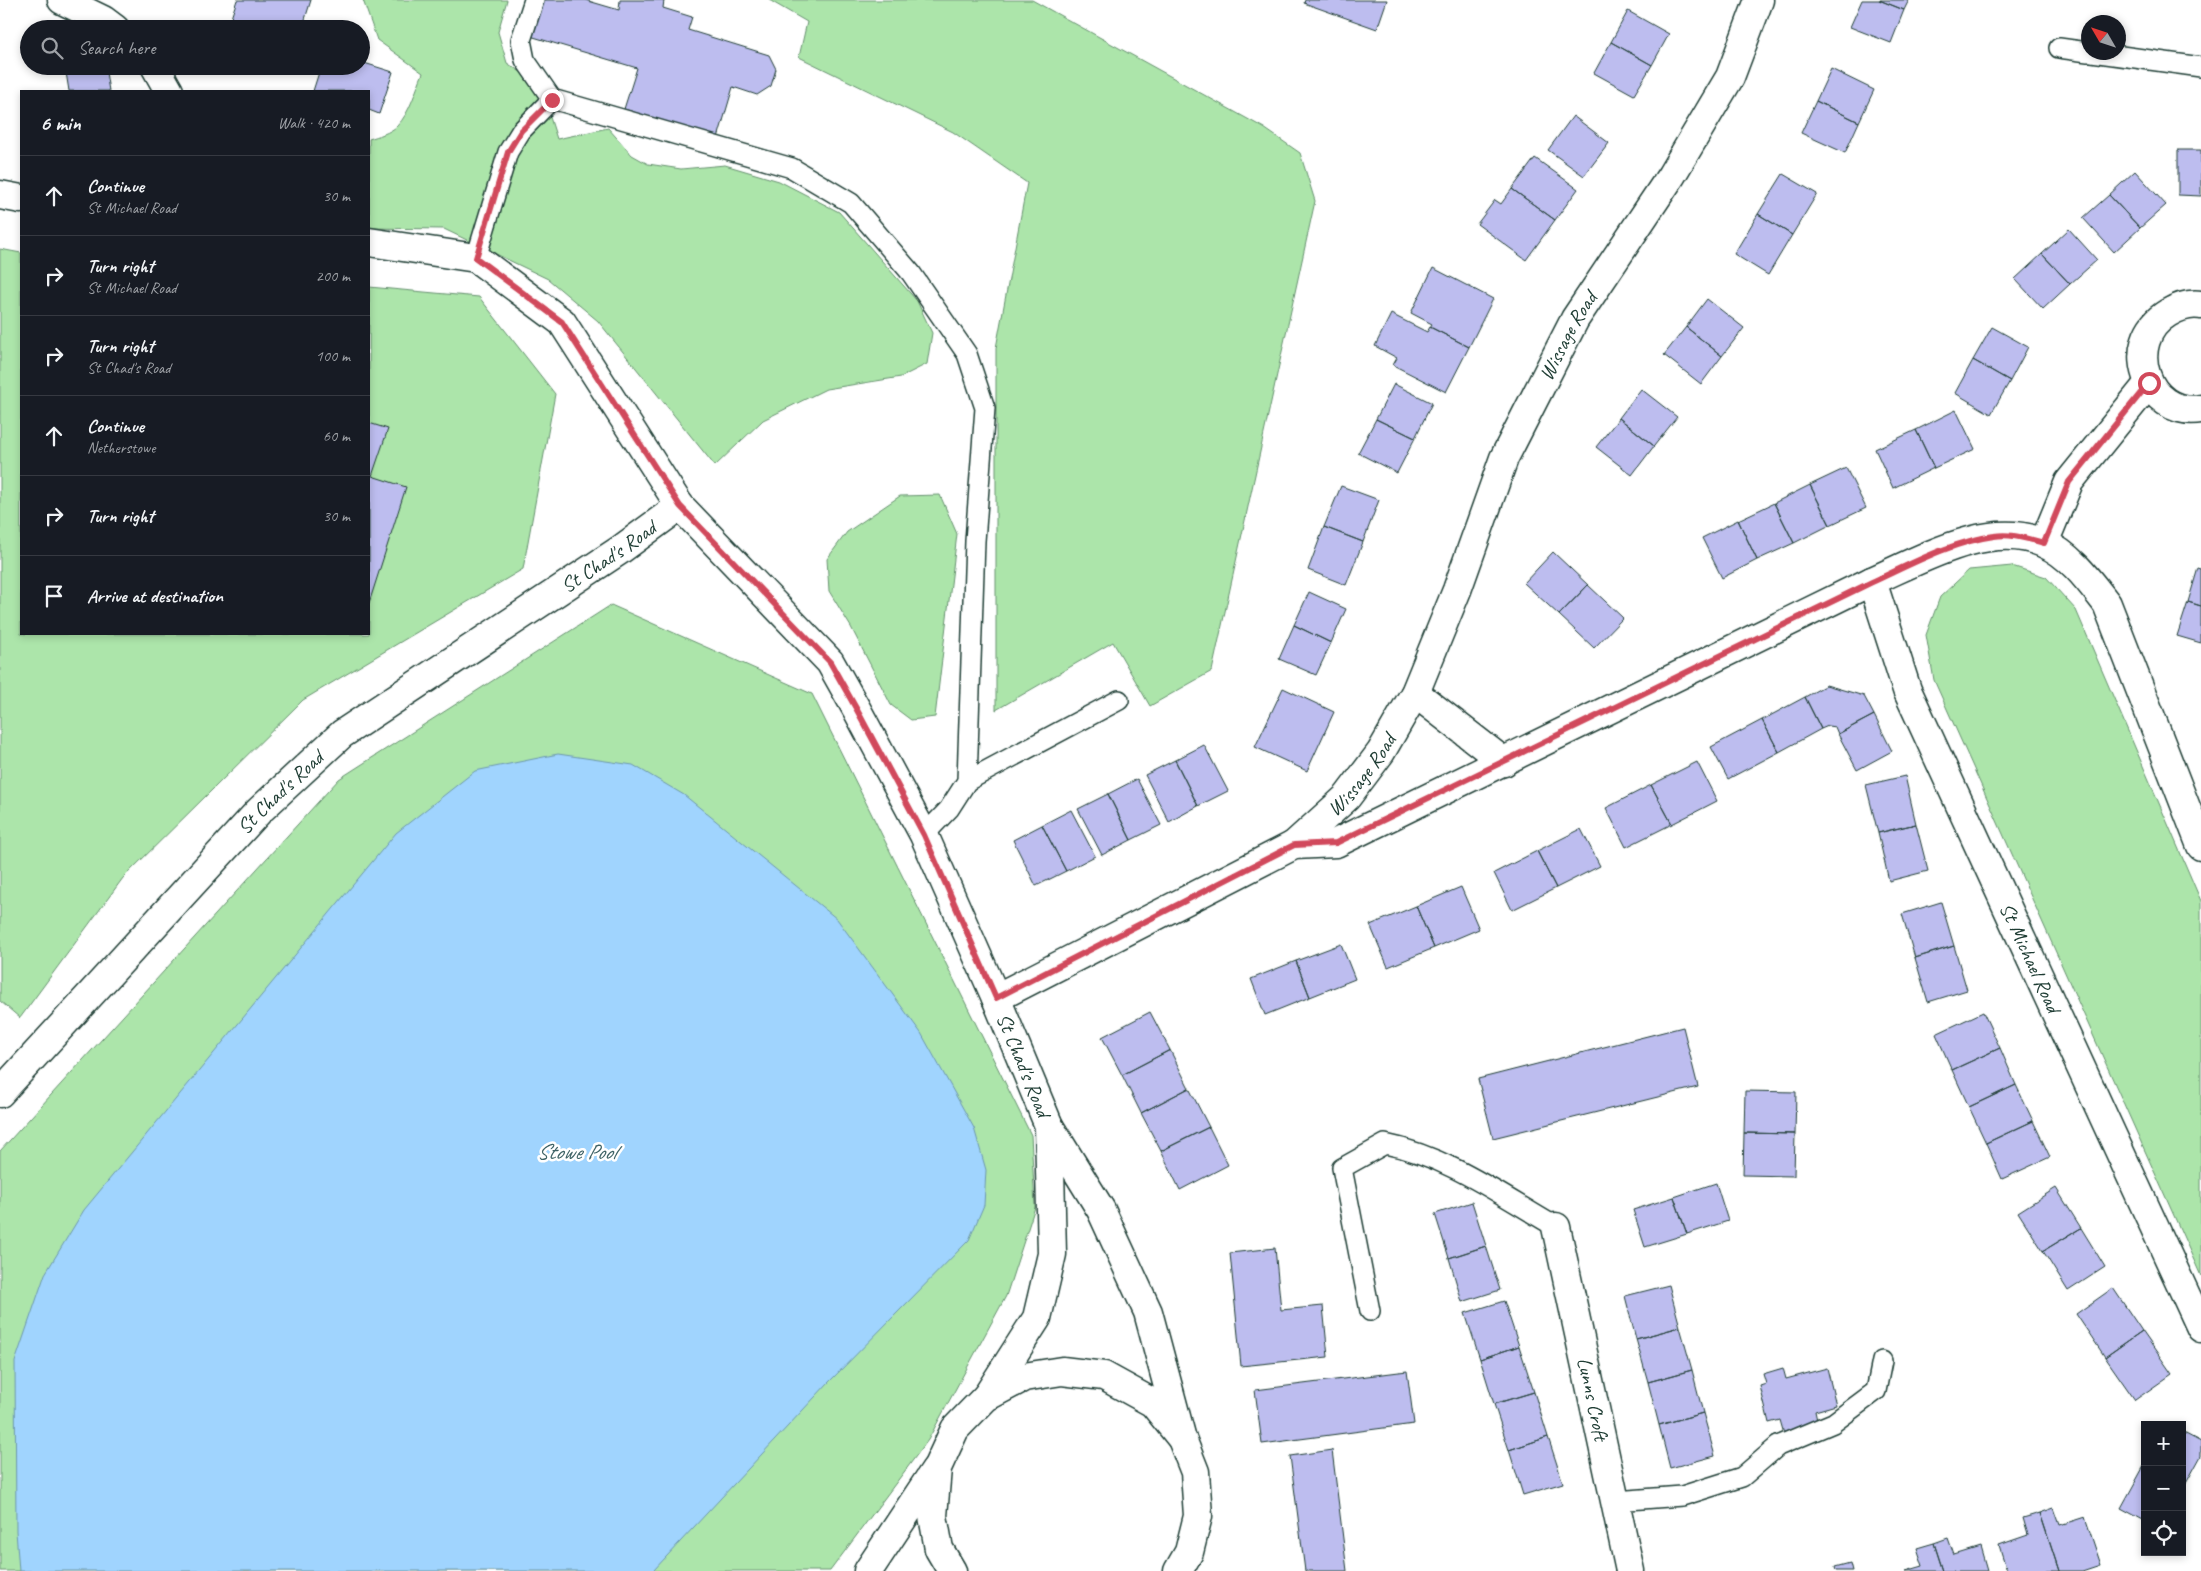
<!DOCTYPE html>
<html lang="en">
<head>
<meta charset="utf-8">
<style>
  body { margin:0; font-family:Caveat,sans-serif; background:#242831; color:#f1f3f6 }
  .controls { position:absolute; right:15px; bottom:15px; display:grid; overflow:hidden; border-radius:0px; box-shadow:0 2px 8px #0003 }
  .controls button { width:45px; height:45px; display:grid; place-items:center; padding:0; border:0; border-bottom:1px solid #363941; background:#171b24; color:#f1f3f6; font:25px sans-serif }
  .compass { position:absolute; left:2081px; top:15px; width:45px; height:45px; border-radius:50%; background:#171b24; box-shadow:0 2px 8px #0003; rotate:309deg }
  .stop { position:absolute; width:15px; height:15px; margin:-11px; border:4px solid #d1495b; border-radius:50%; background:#fff }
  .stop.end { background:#d1495b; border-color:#fff; box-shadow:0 1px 5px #0008 }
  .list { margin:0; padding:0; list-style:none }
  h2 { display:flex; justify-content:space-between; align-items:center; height:65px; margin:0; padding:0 20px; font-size:21px }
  h2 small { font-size:16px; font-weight:400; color:#9ea1a6 }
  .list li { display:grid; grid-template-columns:32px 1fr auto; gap:15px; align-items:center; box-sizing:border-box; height:80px; padding:0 20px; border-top:1px solid #363941 }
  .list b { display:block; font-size:19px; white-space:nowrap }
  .list p { margin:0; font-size:16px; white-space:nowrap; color:#9ea1a6 }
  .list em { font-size:16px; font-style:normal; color:#9ea1a6 }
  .icon { flex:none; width:28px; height:28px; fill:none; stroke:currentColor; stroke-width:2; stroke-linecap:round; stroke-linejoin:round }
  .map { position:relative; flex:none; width:2201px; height:1571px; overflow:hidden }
  .search { position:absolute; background:#171b24; box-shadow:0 2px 8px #0003; left:20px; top:20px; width:350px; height:55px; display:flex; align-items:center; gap:12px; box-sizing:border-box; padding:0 18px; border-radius:28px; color:#9ea1a6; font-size:19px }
  .panel { position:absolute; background:#171b24; box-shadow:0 2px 8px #0003; left:20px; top:90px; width:350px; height:545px; border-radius:0px }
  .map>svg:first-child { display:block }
  .green { fill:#ace5aa; stroke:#66916f }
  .water { fill:#a0d4fe; stroke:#6c98ad }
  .building { fill:#bdbdef; stroke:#1f3d34 }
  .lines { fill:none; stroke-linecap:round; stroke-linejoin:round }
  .service-casing { stroke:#1f3d34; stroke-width:22 }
  .minor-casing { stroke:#1f3d34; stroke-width:31 }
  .tertiary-casing { stroke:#1f3d34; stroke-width:31 }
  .service { stroke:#fff; stroke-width:19 }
  .minor { stroke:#fff; stroke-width:28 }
  .tertiary { stroke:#fff; stroke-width:28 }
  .route { stroke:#d1495b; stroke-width:6 }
  .labels { text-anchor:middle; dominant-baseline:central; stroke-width:5; stroke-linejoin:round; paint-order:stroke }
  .street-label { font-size:21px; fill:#1f3d34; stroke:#fff }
  .water-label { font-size:22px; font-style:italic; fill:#3f6366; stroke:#fff }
</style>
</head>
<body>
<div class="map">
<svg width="2201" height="1571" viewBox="0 0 2201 1571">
  <rect width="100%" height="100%" fill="#fff"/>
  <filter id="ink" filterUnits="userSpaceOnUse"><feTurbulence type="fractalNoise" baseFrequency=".02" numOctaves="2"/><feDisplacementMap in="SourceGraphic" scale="10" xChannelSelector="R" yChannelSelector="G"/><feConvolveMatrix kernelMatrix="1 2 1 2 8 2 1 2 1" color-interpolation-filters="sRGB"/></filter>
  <g filter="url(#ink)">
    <path class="green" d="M363,0h144l-9,32 9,31 23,15 18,33 9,28 51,-11 24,27 16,9 33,5 44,-4 54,16 60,31 78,89 15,32 -5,31 -26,13 -75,12 -63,31 -48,46 -117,-145 -50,-42 -104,-50 -75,-1v-89c9,-3 21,-6 28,-13 13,-13 19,-37 26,-53l-46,-33z
      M769,0h263l232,128 36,25 15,48 -103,470 -62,35 -37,-64 -117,68v-362l31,-165 -74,-51 -154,-75 8,-35z
      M0,249l21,4v381h348v-347l110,10 76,97 -32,175 -220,131 -180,178 -103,140 -20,-17z
      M940,495l17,39 -22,183 -24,3 -20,-15 -40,-78 -22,-36 -2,-32 20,-27 53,-36z
      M2012,566l34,11 30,33 125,291v375l-267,-596 -8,-45 14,-38 29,-27z
      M611,605l201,89 219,441 4,72 -29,89 -78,144 -98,131h-830v-420l339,-372z"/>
    <path class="water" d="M558,754l75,11 51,30 153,124 84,114 53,95 12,42 -2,35 -15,35 -140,142 -176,189h-634l-3,-40 -1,-169 30,-88 39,-64 312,-377 79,-62z"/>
    <path class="building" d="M237,0h74l-9,29h-46l-26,-8z
      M542,0h43l34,10 1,-10h44l-1,8 29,9 -4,13 81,25 7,14 -5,17 -14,9 -24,-8 -15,51 -94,-29 13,-41 -107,-32z
      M1305,0h82l-10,29 -73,-26z
      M1862,0h17l25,10 -13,33 -41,-16z
      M1879,0h30l-5,10z
      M1628,11l41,23 -17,31 -41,-23z
      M1611,42l41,23 -18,30 -40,-22z
      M361,62l32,10 -14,42 -10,-4v-19h-56l8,-25h40z
      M65,66h40l4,25h-40z
      M1831,69l43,21 -15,32 -43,-21z
      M1816,101l43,21 -14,31 -44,-20z
      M1573,116l36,27 -25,33 -36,-26z
      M2178,150h23v46l-23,-1z
      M1535,158l43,31 -23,31 -43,-31z
      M2135,171l31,34 -26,23 -31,-33z
      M1783,174l34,20 -25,41 -34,-21z
      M1512,189l43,31 -29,40 -49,-36 18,-24 6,4z
      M2109,195l31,33 -26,24 -31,-34z
      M1758,214l34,21 -24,40 -34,-21z
      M2069,229l28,31 -27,24 -28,-30z
      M2042,254l28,30 -27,25 -28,-30z
      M1433,268l60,31 -24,48 -39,-20 2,-3 -21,-11z
      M1707,299l37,29 -22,28 -36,-29z
      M1391,314l36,18 3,-5 39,20 -23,45 -53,-27 4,-7 -22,-12z
      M1686,327l36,29 -21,28 -37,-29z
      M1992,327l36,20 -18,34 -37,-21z
      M1973,360l37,21 -19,33 -36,-21z
      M1394,384l38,19 -17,35 -39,-19z
      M1641,389l36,28 -23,29 -35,-28z
      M1956,410l19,39 -41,19 -18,-38z
      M1619,418l35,28 -22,29 -36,-28z
      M1376,419l39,19 -18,35 -39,-20z
      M369,423l19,6 -16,47 34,11 -37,116z
      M1916,430l18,38 -41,20 -18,-39z
      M1846,468l20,40 -36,17 -20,-40z
      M1810,485l20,40 -36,18 -20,-40z
      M1341,486l38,14 -16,42 -39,-15z
      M1774,503l20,40 -37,17 -19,-40z
      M1738,520l19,40 -35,18 -20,-40z
      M1324,527l39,15 -17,43 -38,-15z
      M1553,552l35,33 -29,30 -35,-32z
      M2198,568l3,1v37l-13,-4z
      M1588,585l35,33 -29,30 -35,-33z
      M1309,592l37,17 -15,34 -37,-18z
      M2188,602l13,4v37l-24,-7z
      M1294,625l37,18 -15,32 -37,-16z
      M1826,685l38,11 10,19 -36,19 -3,-7 -7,-1 -7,3 -16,-32z
      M1283,688l51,24 -27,59 -52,-24z
      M1805,697l16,32 -42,23 -17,-32z
      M1874,715l18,36 -35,19 -19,-36z
      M1762,720l17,32 -51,27 -17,-32z
      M1204,745l24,46 -30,15 -23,-46z
      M1175,760l23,46 -29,16 -24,-47z
      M1697,762l20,39 -45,23 -21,-39z
      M1905,776l11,48 -38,9 -12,-48z
      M1137,779l24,46 -30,15 -23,-46z
      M1651,785l21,39 -46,23 -20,-39z
      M1108,794l23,46 -29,15 -24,-46z
      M1071,810l24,46 -29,15 -24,-46z
      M1916,824l12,47 -39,10 -11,-48z
      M1042,825l24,46 -30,15 -23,-46z
      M1581,829l19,37 -44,22 -19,-37z
      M1537,851l19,37 -44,22 -18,-37z
      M1461,887l18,42 -45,19 -18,-42z
      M1941,902l13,44 -39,12 -13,-44z
      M1416,906l18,42 -46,19 -18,-42z
      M1341,944l14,35 -45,18 -14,-36z
      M1954,946l13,44 -39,12 -13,-44z
      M1296,961l14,36 -45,18 -14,-36z
      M1150,1012l20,38 -48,25 -20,-38z
      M1983,1012l17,36 -48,22 -16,-36z
      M1683,1027l15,60 -205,51 -15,-59z
      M2000,1048l16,37 -47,22 -17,-37z
      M1170,1050l19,38 -48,25 -19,-38z
      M2016,1085l17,36 -47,22 -17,-36z
      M1189,1088l20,39 -48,24 -20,-38z
      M1745,1091l51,1 -1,42 -51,-1z
      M2033,1121l17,36 -48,22 -16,-36z
      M1209,1127l19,38 -48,25 -19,-39z
      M1744,1133l51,1 -1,42 -51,-1z
      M1716,1183l12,38 -41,13 -13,-37z
      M2056,1188l25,40 -38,23 -25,-39z
      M1674,1197l13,37 -42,13 -12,-37z
      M1472,1202l14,44 -37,12 -14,-44z
      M2081,1228l24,39 -37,24 -25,-40z
      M1486,1246l14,44 -38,12 -13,-44z
      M1275,1248l6,62 42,-4 5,51 -87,9 -11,-113z
      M1669,1285l11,42 -44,12 -11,-43z
      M2113,1288l29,43 -37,26 -29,-43z
      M1504,1301l15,45 -39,13 -15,-46z
      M1680,1327l12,43 -44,12 -12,-43z
      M2142,1331l30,43 -37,26 -30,-43z
      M1519,1346l15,46 -40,12 -14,-45z
      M1783,1368l3,11 41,-11 9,37 -21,6 3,14 -34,9 -4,-14 -11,3 -9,-37 6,-2 -3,-10z
      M1692,1370l11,43 -44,12 -11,-43z
      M1407,1371l7,53 -152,20 -7,-54z
      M1534,1392l14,45 -39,13 -15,-46z
      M1703,1413l12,43 -45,12 -11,-43z
      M2182,1432l19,10v14l-17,31z
      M1548,1437l15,46 -40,12 -14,-45z
      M1332,1450l15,121h-42l-15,-115z
      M2144,1466h1v55l-24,-13z
      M2054,1508l6,17 25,-8 16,48 -18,6h-24l-19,-58z
      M2040,1513l19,58h-52l-8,-26 29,-10 -5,-17z
      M1948,1538l6,17 26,-8 7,24h-44l-9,-28z
      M1934,1543l9,28h-37l17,-5 -6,-18z
      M1850,1563l2,8h-16l-1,-4z"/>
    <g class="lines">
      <defs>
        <path id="service" d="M534,0l-13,40 4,20 27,39 240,69 59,35 60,70 56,81 18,54 -10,133 -8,240 -18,28 -25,26
          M2059,48l29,4
          M2092,52l109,15
          M476,258l32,-106 13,-21 31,-32
          M967,781l152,-81
          M1370,1311l-28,-143 43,-24c62,12 117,52 171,83
          M1615,1501l67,-5 60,-19 36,-31 55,-23 43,-32 6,-30"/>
        <g id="minor">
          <path d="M62,0l41,20 12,9"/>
          <path d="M155,66l14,25"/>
          <path d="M2201,305c-12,-2 -23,2 -33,8 -47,28 -22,105 33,96"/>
          <path id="s1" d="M680,506l150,156 27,48 67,125 72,163 53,128 52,84 47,102 34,127"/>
          <path d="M2044,543l25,-61 80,-99"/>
          <path id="s2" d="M1872,581l35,109 294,638"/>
          <path d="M1415,693l89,69"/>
          <path id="s3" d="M1294,845l53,-48 34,-45 34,-59 42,-103 47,-132 71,-139 96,-143 59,-99 29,-77"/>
          <path d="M996,998l298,-153 42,-2 536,-262c48,-21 118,-62 171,-38 27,11 47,39 64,61l94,242"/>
          <path id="s4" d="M1556,1227l74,344"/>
          <path d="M987,1396l50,-78 15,-64 -3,-128"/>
          <path d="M868,1571l67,-101"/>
          <path d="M952,1571l-13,-22 -6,-33 4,-48 18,-39 31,-32 38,-20 38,-6 42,5 49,27 29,36 13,33 3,44 -9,36 -11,19"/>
        </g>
        <g id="tertiary">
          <path d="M0,195l21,4"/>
          <path id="s5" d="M0,1093l259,-282 83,-77 278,-184 60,-44 -118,-184 -86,-64 -107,-16"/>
        </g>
      </defs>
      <use href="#service" class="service-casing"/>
      <use href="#minor" class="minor-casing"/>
      <use href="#tertiary" class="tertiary-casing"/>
      <use href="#service" class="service"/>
      <use href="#minor" class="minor"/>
      <use href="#tertiary" class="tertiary"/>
    </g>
  </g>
  <g class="lines" filter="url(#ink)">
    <path class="route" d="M552,100l-31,31 -13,21 -32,106 86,64 118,184 150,156 27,48 67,125 72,163 298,-153 42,-2 536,-261c39,-18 79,-40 122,-46 17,-3 34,3 50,7l25,-61 80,-99"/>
  </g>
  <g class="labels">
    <g class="street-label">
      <text stroke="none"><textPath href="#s3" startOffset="585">Wissage Road</textPath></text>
      <text stroke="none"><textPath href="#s5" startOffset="816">St Chad's Road</textPath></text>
      <text stroke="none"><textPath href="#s3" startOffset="98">Wissage Road</textPath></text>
      <text stroke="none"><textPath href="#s5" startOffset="411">St Chad's Road</textPath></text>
      <text stroke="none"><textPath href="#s2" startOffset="409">St Michael Road</textPath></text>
      <text stroke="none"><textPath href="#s1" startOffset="664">St Chad's Road</textPath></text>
      <text stroke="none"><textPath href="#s4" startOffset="176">Lunns Croft</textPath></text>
    </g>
    <g class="water-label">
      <text x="576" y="1152">Stowe Pool</text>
    </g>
  </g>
</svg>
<div class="controls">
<button>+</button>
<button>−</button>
<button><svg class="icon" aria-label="locate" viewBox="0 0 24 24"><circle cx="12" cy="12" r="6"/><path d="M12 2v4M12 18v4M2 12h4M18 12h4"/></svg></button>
</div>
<svg class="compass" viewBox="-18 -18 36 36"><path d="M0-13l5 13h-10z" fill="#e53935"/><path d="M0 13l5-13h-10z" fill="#9ea1a6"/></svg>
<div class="stop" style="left:2149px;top:383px"></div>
<div class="stop end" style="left:552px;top:100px"></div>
<div class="search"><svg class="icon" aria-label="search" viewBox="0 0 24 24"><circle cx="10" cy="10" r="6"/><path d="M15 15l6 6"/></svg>Search here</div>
<section class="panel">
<h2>6 min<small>Walk · 420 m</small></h2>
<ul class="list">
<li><svg class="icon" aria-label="ahead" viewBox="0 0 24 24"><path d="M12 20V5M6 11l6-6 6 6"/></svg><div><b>Continue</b><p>St Michael Road</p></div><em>30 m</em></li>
<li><svg class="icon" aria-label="right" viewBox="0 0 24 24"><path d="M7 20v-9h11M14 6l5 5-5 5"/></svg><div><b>Turn right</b><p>St Michael Road</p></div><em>200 m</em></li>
<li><svg class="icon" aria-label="right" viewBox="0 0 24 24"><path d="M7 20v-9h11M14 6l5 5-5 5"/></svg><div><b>Turn right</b><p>St Chad's Road</p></div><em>100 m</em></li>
<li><svg class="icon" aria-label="ahead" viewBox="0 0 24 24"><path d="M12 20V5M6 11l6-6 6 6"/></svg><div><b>Continue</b><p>Netherstowe</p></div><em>60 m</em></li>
<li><svg class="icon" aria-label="right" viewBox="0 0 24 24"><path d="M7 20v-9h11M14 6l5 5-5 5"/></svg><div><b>Turn right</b></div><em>30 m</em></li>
<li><svg class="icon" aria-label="arrive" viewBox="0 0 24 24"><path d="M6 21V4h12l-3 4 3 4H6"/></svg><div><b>Arrive at destination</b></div></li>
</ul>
</section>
</div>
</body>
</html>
